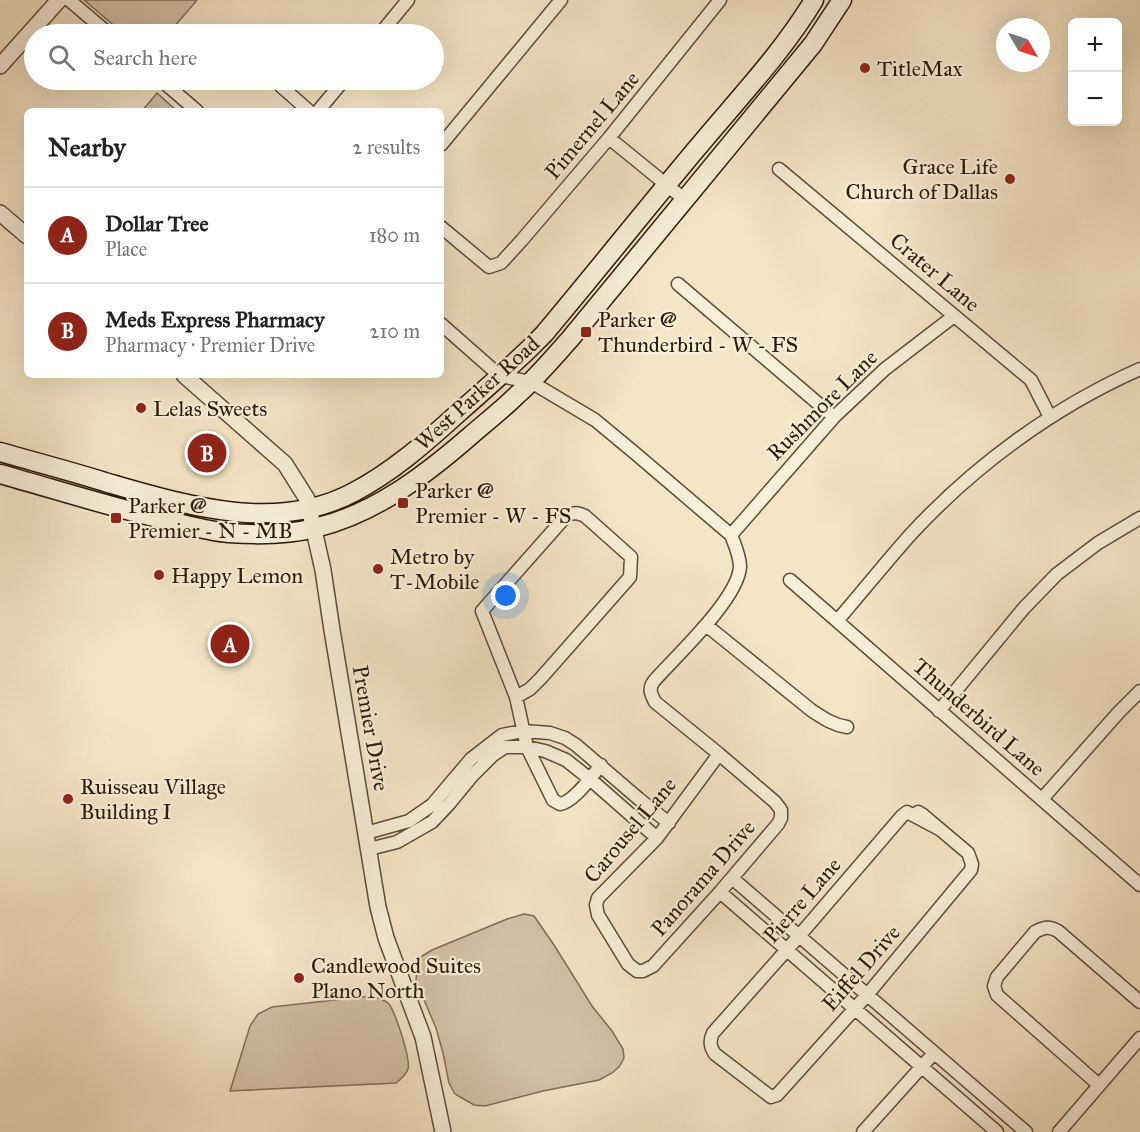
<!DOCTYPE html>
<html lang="en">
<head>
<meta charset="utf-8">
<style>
  body { margin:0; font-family:"IM FELL Great Primer",serif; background:#f6f6f6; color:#222 }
  .controls { position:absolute; right:18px; top:18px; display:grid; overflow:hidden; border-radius:9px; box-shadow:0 6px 24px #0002 }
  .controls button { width:54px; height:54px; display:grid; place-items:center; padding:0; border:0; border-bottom:2px solid #e0e0e0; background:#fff; color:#222; font:30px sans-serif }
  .compass { position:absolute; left:996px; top:18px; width:54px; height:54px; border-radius:50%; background:#fff; box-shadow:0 6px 24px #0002; rotate:129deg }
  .you { position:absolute; left:506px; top:596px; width:21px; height:21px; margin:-15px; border:4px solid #fff; border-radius:50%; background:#1a73e8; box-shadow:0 0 0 9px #1a73e833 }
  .badge { display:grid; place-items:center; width:39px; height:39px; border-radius:50%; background:#8f2418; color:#fff; font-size:20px; font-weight:700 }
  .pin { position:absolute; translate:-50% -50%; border:3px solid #fff; box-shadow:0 2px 6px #0006 }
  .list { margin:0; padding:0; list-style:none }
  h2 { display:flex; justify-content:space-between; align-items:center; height:78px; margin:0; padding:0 24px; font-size:26px }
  h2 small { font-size:20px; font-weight:400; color:#767676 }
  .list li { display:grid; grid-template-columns:39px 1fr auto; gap:18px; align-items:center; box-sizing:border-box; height:96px; padding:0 24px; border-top:2px solid #e0e0e0 }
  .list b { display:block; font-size:22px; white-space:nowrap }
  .list p { margin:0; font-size:20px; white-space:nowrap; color:#767676 }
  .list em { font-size:20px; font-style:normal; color:#767676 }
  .icon { flex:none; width:33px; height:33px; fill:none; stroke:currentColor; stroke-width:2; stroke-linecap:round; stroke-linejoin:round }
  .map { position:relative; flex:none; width:1140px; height:1132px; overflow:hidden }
  .search { position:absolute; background:#fff; box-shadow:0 6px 24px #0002; left:24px; top:24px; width:420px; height:66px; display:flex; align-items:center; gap:15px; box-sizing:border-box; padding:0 21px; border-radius:33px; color:#767676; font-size:22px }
  .panel { position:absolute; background:#fff; box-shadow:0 6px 24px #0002; left:24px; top:108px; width:420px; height:270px; border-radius:9px }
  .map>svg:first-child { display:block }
  .green { fill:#d2c2a5; stroke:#7e6e57; stroke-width:1.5 }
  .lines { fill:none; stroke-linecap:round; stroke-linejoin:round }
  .minor-casing { stroke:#5d4c38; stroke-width:15 }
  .tertiary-casing { stroke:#5d4c38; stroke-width:18 }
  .secondary-casing { stroke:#2b1909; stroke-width:21 }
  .minor { stroke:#f8eed9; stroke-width:12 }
  .tertiary { stroke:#f8eed9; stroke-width:15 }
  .secondary { stroke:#f8eed9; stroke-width:18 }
  .poi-dot { fill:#8f2418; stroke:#f8eed9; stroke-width:2 }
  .labels { text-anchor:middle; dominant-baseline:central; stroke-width:4.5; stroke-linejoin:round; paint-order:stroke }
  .poi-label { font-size:22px; fill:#2b1909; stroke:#f8eed9; text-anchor:start }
  .street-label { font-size:22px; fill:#2b1909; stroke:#f8eed9 }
</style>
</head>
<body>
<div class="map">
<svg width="1140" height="1132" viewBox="0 0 1140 1132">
  <rect width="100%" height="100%" fill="#f4e5c5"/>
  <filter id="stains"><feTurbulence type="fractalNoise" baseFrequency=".00333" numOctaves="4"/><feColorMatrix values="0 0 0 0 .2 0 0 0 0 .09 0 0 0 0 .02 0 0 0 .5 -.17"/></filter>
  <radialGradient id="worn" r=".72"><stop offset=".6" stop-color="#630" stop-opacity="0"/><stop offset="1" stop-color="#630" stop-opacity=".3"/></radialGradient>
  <path class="green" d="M84,0h113l-29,34h-44z
    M157,93l20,18h-35z
    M524,914l10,2 20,29 38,61 20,25 11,18 1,9 -5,9 -7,6 -13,7 -56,11 -58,15 -11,-1 -19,-11 -6,-11 -6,-30 -7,-25 -20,-47 1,-14 5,-11 10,-6 75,-31z
    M371,996c7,2 13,3 18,8 6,8 22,55 19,65 -2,6 -7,10 -12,14l-166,8 20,-65 8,-12 14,-7z"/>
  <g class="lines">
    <defs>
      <path id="minor" d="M69,0l40,34
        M380,34l28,-34
        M161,80l36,31
        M274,80l35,31
        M318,111l26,-31
        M609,138l75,61
        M441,145l120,-145
        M779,169l252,211 19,37
        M441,227l48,40 12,-4 21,-23 87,-102 111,-138
        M678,284l156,133
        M441,324l59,52 31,6 64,38 41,34 95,81c4,10 9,21 9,32 -2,32 -64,89 -86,114 -6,8 -3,13 1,21l64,52 56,48 6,8v8l-3,6 -58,68 -67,74 -10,5h-6l-9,-7 -30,-49 -2,-10 2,-7 59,-60 62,-84
        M731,535l103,-118 51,-48 69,-53
        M790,580l350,305
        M837,621c25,-29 49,-59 74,-87 64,-69 143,-127 229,-165
        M706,625l105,85c12,8 22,15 36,17
        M516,697l14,-8 11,-11 89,-101 1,-20 -46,-41c-7,-3 -10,-4 -18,-1l-85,96 34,86 11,50 26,53 7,4c14,-2 31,-27 41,-39
        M939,711l85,-103 33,-34 41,-31 42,-25
        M1042,799l77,-87 21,-21
        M939,829l-32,-17 -5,4 -103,120 -86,97c-4,8 -3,14 2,21l56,43 6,-2 90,-100 104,-125 1,-6 -4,-11 -45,-38 -5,-3 21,17
        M366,833l43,-12 23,-16 39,-46 31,-24 21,-4 27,2 15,5 11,7 63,54 30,24
        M369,849l28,-7 35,-20 17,-18 23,-28 21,-21 12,-8h22l18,4 21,9 24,19 67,59
        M732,878l294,254
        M720,892l277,240
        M1099,1085l-102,-90 -3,-9 3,-9 38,-45c9,-5 14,-6 23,-1l82,71
        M863,1132l71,-79
        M1059,1132l81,-94"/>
      <path id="tertiary" d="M0,66l59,-66
        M0,213l27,23
        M184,375l101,89 22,35 16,71 9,60 46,277 8,31 37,99 20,95"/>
      <path id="secondary" d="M0,452c35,10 70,19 105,30 80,23 171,52 249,10 38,-20 70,-48 102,-77 25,-22 50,-44 74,-67l14,-14c52,-62 102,-125 154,-187 40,-48 84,-94 116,-147
        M0,474c54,15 107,32 162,45 22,5 44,12 67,14 27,2 58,2 86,-5 59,-14 109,-52 154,-91 16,-14 33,-27 48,-42 19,-17 36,-37 53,-56l243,-295 29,-44"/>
    </defs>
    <use href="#minor" class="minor-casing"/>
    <use href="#tertiary" class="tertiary-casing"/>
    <use href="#secondary" class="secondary-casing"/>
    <use href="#minor" class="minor"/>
    <use href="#tertiary" class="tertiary"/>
    <use href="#secondary" class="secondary"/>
  </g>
  <g class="poi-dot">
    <circle cx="865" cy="68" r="6"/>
    <circle cx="1010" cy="179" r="6"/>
    <rect x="580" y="326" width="12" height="12" rx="3"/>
    <circle cx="141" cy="408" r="6"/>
    <rect x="397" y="497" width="12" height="12" rx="3"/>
    <rect x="110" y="512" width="12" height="12" rx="3"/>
    <circle cx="378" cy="569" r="6"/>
    <circle cx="159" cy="575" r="6"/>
    <circle cx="68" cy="799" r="6"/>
    <circle cx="299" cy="978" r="6"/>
  </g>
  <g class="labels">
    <g class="poi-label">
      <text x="877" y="68">TitleMax</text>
      <text x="998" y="166" text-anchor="end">Grace Life<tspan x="998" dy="25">Church of Dallas</tspan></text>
      <text x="598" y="319">Parker @<tspan x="598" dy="25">Thunderbird - W - FS</tspan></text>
      <text x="153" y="408">Lelas Sweets</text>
      <text x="415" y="490">Parker @<tspan x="415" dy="25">Premier - W - FS</tspan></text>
      <text x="128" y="505">Parker @<tspan x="128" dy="25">Premier - N - MB</tspan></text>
      <text x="390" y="556">Metro by<tspan x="390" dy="25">T-Mobile</tspan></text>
      <text x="171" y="575">Happy Lemon</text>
      <text x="80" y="786">Ruisseau Village<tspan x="80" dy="25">Building I</tspan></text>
      <text x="311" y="965">Candlewood Suites<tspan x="311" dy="25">Plano North</tspan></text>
    </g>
    <g class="street-label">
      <text transform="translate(592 125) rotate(-50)">Pimernel Lane</text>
      <text transform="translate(935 272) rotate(40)">Crater Lane</text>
      <text transform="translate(477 393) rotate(-42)">West Parker Road</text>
      <text transform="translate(822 405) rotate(-45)">Rushmore Lane</text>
      <text transform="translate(979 717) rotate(41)">Thunderbird Lane</text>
      <text transform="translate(371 728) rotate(80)">Premier Drive</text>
      <text transform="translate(630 830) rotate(-50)">Carousel Lane</text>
      <text transform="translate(703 878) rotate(-49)">Panorama Drive</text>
      <text transform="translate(802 900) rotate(-49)">Pierre Lane</text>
      <text transform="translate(861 968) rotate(-49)">Eiffel Drive</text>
    </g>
  </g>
  <rect width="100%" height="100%" filter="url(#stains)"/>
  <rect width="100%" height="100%" fill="url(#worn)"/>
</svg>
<div class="controls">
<button>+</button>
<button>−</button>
</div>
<svg class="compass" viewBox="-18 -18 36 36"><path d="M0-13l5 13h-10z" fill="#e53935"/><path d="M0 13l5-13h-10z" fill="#767676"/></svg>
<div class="you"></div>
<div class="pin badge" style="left:230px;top:644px">A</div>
<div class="pin badge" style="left:207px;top:453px">B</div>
<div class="search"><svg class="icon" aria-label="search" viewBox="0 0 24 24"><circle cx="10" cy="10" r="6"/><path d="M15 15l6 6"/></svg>Search here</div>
<section class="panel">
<h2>Nearby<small>2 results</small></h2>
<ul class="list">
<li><span class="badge">A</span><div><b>Dollar Tree</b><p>Place</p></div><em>180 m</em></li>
<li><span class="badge">B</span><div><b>Meds Express Pharmacy</b><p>Pharmacy · Premier Drive</p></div><em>210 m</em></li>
</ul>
</section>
</div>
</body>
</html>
